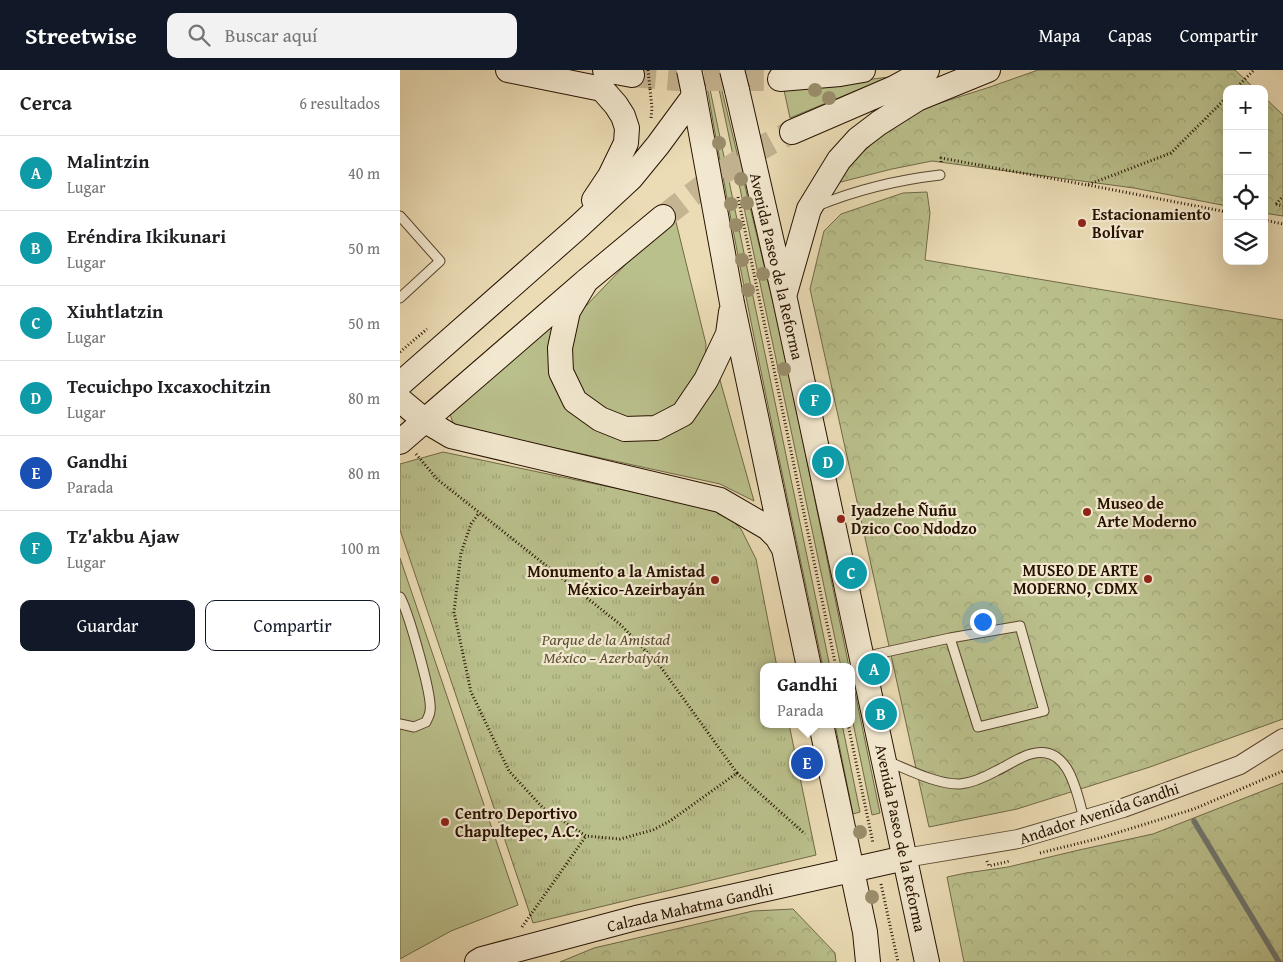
<!DOCTYPE html>
<html lang="es">
<head>
<meta charset="utf-8">
<style>
  body { margin:0; font-family:"Gentium Book Plus",serif; background:#f2f2f2; color:#202124 }
  .controls { position:absolute; right:15px; top:15px; display:grid; overflow:hidden; border-radius:10px; box-shadow:0 5px 20px #0002 }
  .controls button { width:45px; height:45px; display:grid; place-items:center; padding:0; border:0; border-bottom:1px solid #e0e0e0; background:#fff; color:#202124; font:25px sans-serif }
  .you { position:absolute; left:582px; top:551px; width:18px; height:18px; margin:-12px; border:4px solid #fff; border-radius:50%; background:#1a73e8; box-shadow:0 0 0 8px #1a73e833 }
  .badge { display:grid; place-items:center; width:32px; height:32px; border-radius:50%; background:#111827; color:#fff; font-size:16px; font-weight:700 }
  .pin { position:absolute; translate:-50% -50%; border:2px solid #fff; box-shadow:0 1px 5px #0006 }
  .popup { position:absolute; left:360px; top:593px; width:95px; height:65px; box-sizing:border-box; display:grid; place-content:center; border-radius:10px; background:#fff; filter:drop-shadow(0 1px 4px #0005); font-size:16px; white-space:nowrap; color:#757577 }
  .popup b { font-size:19px; color:#202124 }
  .popup::after { content:''; position:absolute; left:50%; top:100%; margin-left:-10px; border:10px solid transparent; border-top-color:#fff }
  .list { margin:0; padding:0; list-style:none }
  h2 { display:flex; justify-content:space-between; align-items:center; height:65px; margin:0; padding:0 20px; font-size:21px }
  h2 small { font-size:16px; font-weight:400; color:#757577 }
  .list li { display:grid; grid-template-columns:32px 1fr auto; gap:15px; align-items:center; box-sizing:border-box; height:75px; padding:0 20px; border-top:1px solid #e0e0e0 }
  .list b { display:block; font-size:19px; white-space:nowrap }
  .list p { margin:0; font-size:16px; white-space:nowrap; color:#757577 }
  .list em { font-size:16px; font-style:normal; color:#757577 }
  .actions { display:flex; gap:10px; padding:15px 20px }
  .actions a { flex:1; padding:11px 0; border:1px solid #111827; border-radius:10px; text-align:center; font-size:18px; color:#111827 }
  .actions .main { background:#111827; color:#fff }
  .icon { flex:none; width:28px; height:28px; fill:none; stroke:currentColor; stroke-width:2; stroke-linecap:round; stroke-linejoin:round }
  .map { position:relative; flex:none; width:883px; height:892px; overflow:hidden }
  header { display:flex; align-items:center; gap:30px; box-sizing:border-box; height:70px; padding:0 25px; background:#111827; color:#fff }
  header strong { font-size:24px }
  nav { display:flex; gap:28px; margin-inline-start:auto; font-size:18px }
  .search { width:350px; height:45px; background:#f2f2f2; display:flex; align-items:center; gap:12px; box-sizing:border-box; padding:0 18px; border-radius:10px; color:#757577; font-size:19px }
  main { display:flex }
  aside { flex:1; background:#fff }
  .map>svg:first-child { display:block }
  .green { fill:#bac08c; stroke:#706946 }
  .forest { fill:url(#forest-crowns); stroke:#706946 }
  .park { fill:url(#park-tufts); stroke:#706946 }
  .lines { fill:none; stroke-linecap:round; stroke-linejoin:round }
  .stream { stroke:#6e7670; stroke-width:5.5 }
  .secondary-tunnel { stroke:#c4b491; stroke-width:24; stroke-dasharray:24 12; stroke-linecap:butt }
  .lane-casing { stroke:#58442d; stroke-width:11 }
  .street-casing { stroke:#58442d; stroke-width:20 }
  .secondary-casing { stroke:#271200; stroke-width:26 }
  .path { stroke:#271200; stroke-width:3; stroke-dasharray:1 2.5; stroke-linecap:butt }
  .lane { stroke:#f2e8cf; stroke-width:9 }
  .street { stroke:#f2e8cf; stroke-width:18 }
  .secondary { stroke:#f2e8cf; stroke-width:24 }
  .secondary-bridge-casing { stroke:#271200; stroke-width:26; stroke-linecap:butt }
  .path-bridge { stroke:#271200; stroke-width:3; stroke-dasharray:1 2.5; stroke-linecap:butt }
  .secondary-bridge { stroke:#f2e8cf; stroke-width:24 }
  .tree { fill:#9b8e6c }
  .poi-dot { fill:#8f2418; stroke:#f2e8cf; stroke-width:2 }
  .labels { text-anchor:middle; dominant-baseline:central; stroke-width:4.5; stroke-linejoin:round; paint-order:stroke }
  .poi-label { font-size:16px; font-weight:bold; fill:#271200; stroke:#f2e8cf; text-anchor:start }
  .street-label { font-size:16px; fill:#271200; stroke:#f2e8cf }
  .park-label { font-size:16px; font-style:italic; fill:#5a4f31; stroke:#f2e8cf }
</style>
</head>
<body>
<header>
<strong>Streetwise</strong>
<div class="search"><svg class="icon" aria-label="search" viewBox="0 0 24 24"><circle cx="10" cy="10" r="6"/><path d="M15 15l6 6"/></svg>Buscar aquí</div>
<nav><a>Mapa</a><a>Capas</a><a>Compartir</a></nav>
</header>
<main>
<aside>
<h2>Cerca<small>6 resultados</small></h2>
<ul class="list">
<li><span class="badge" style="background:#0f9aa8">A</span><div><b>Malintzin</b><p>Lugar</p></div><em>40 m</em></li>
<li><span class="badge" style="background:#0f9aa8">B</span><div><b>Eréndira Ikikunari</b><p>Lugar</p></div><em>50 m</em></li>
<li><span class="badge" style="background:#0f9aa8">C</span><div><b>Xiuhtlatzin</b><p>Lugar</p></div><em>50 m</em></li>
<li><span class="badge" style="background:#0f9aa8">D</span><div><b>Tecuichpo Ixcaxochitzin</b><p>Lugar</p></div><em>80 m</em></li>
<li><span class="badge" style="background:#1a4fb4">E</span><div><b>Gandhi</b><p>Parada</p></div><em>80 m</em></li>
<li><span class="badge" style="background:#0f9aa8">F</span><div><b>Tz'akbu Ajaw</b><p>Lugar</p></div><em>100 m</em></li>
</ul>
<div class="actions"><a class="main">Guardar</a><a>Compartir</a></div>
</aside>
<div class="map">
<svg width="883" height="892" viewBox="0 0 883 892">
  <defs>
    <pattern id="forest-crowns" width="20" height="18" patternUnits="userSpaceOnUse" patternTransform="scale(1.25)"><rect width="20" height="18" fill="#bac08c"/><path d="M2 6a3 3 0 1 1 6 0M12 15a3 3 0 1 1 6 0" fill="none" stroke="#a0a477"/></pattern>
    <pattern id="park-tufts" width="24" height="20" patternUnits="userSpaceOnUse" patternTransform="scale(1.25)"><rect width="24" height="20" fill="#bac08c"/><path d="M3 7l-1-3M5 7V3M7 7l1-3M15 17l-1-3M17 17v-4M19 17l1-3" fill="none" stroke="#a0a477"/></pattern>
  </defs>
  <rect width="100%" height="100%" fill="#ebdcb5"/>
  <filter id="stains"><feTurbulence type="fractalNoise" baseFrequency=".004" numOctaves="4"/><feColorMatrix values="0 0 0 0 .2 0 0 0 0 .09 0 0 0 0 .02 0 0 0 .5 -.17"/></filter>
  <radialGradient id="worn" r=".72"><stop offset=".6" stop-color="#630" stop-opacity="0"/><stop offset="1" stop-color="#630" stop-opacity=".3"/></radialGradient>
  <path class="green" d="M304,0h2l124,597h-7c-42,-199 -85,-397 -119,-597z
    M315,0h2l67,278 65,319h-8z
    M489,7l-99,41 -6,-28z
    M274,144l32,130 -1,18 -16,34 -32,21 -19,3 -20,-3 -32,-21 -11,-17 -5,-19 4,-36 9,-15z
    M154,249l-2,54 80,66 86,-66 36,128 -34,-17 -261,-57 -6,-4 -3,-9z
    M0,488l118,347 -67,26 -51,28z
    M451,603l29,140 -8,2 -21,-102z
    M435,654h7l18,88 -7,2z"/>
  <path class="forest" d="M638,0h197l20,19h-28v117l-93,-18 -202,-27 -40,8 -59,15 21,-24 28,-25 39,-26 69,-22z
    M864,27l19,18v101l-19,-3z
    M527,122l3,21 -5,47 358,60v399l-133,48 -133,42 -88,18 -119,-538 14,-58 17,-17 62,-21z
    M883,713v179h-319l-17,-85 19,-4 42,-6 71,-17 74,-16z
    M393,839l42,44 1,9h-276l34,-14 159,-37z"/>
  <path class="park" d="M43,382l281,59 17,18 15,30 21,108h-14v57h26l27,131 -283,68 -133,-393v-66z"/>
  <g class="lines">
    <path class="stream" d="M794,751l85,141"/>
    <path class="secondary-tunnel" d="M232,5l45,4h103
      M263,147c41,-32 82,-63 129,-85"/>
    <defs>
      <path id="lane" d="M417,136c39,-16 80,-26 123,-31
        M0,146l40,45 -40,37
        M0,527c8,14 33,100 30,114 0,4 -3,8 -4,11l-12,5 -14,-3
        M620,556l24,85 -66,16 -28,-89z
        M463,587l87,-19
        M487,691c20,8 51,24 73,23 13,-1 25,-7 36,-13 11,-5 23,-14 35,-17 38,-11 46,39 53,65"/>
      <path id="street" d="M505,788l113,-19 105,-31 117,-43 43,-27"/>
      <path id="secondary" d="M108,0l94,19 14,16 7,11 4,12 -1,15 -16,33 -16,24
        M205,0l27,5
        M380,9l60,-5 23,-4
        M293,19l39,214 77,364
        M337,20l47,205 143,667
        M392,62l102,-44 33,-18
        M186,211l-18,30 -8,37 1,24 14,29 25,18 25,10 31,-1 27,-14 23,-34 22,-46 3,-22
        M385,223l24,-84 30,-49 19,-21 21,-16 38,-24 71,-29
        M0,314l176,-155 55,-51 27,-33 36,-49
        M0,330l24,20 27,16 269,64 48,28 9,9 7,12
        M0,372l186,-161 77,-64
        M421,654l44,208 3,30
        M77,892l5,-3 154,-41 269,-60"/>
    </defs>
    <use href="#lane" class="lane-casing"/>
    <use href="#street" class="street-casing"/>
    <use href="#secondary" class="secondary-casing"/>
    <path class="path" d="M250,19l2,19 -1,10
      M835,19l19,-19
      M541,92v-4l146,27 84,-32 56,-56
      M688,115l139,27
      M338,127l98,470
      M876,134l7,-8
      M876,134l7,2
      M864,150l19,4
      M0,282l27,-23
      M16,384l21,25 184,146 39,41 77,107 -67,48 -17,9 -33,9 -34,-3 -43,-28 -34,-37 -38,-79 -17,-80 7,-59 10,-29 8,-11
      M448,654l25,119
      M337,703l68,61
      M640,783l60,-15 94,-29 89,-38
      M587,791l2,5 21,-5
      M481,814l17,78
      M122,857l64,-91"/>
    <use href="#lane" class="lane"/>
    <use href="#street" class="street"/>
    <use href="#secondary" class="secondary"/>
    <defs>
      <path id="secondary-bridge" d="M289,0l4,19
        M332,0l5,20"/>
    </defs>
    <use href="#secondary-bridge" class="secondary-bridge-casing"/>
    <path class="path-bridge" d="M248,0l2,19"/>
    <use href="#secondary-bridge" class="secondary-bridge"/>
  </g>
  <g class="tree">
    <circle cx="415" cy="20" r="7"/>
    <circle cx="429" cy="28" r="7"/>
    <circle cx="319" cy="73" r="7"/>
    <circle cx="341" cy="109" r="7"/>
    <circle cx="347" cy="133" r="7"/>
    <circle cx="331" cy="134" r="7"/>
    <circle cx="336" cy="155" r="7"/>
    <circle cx="342" cy="190" r="7"/>
    <circle cx="363" cy="204" r="7"/>
    <circle cx="348" cy="220" r="7"/>
    <circle cx="384" cy="299" r="7"/>
    <circle cx="460" cy="762" r="7"/>
    <circle cx="472" cy="827" r="7"/>
  </g>
  <g class="poi-dot">
    <circle cx="682" cy="153" r="5"/>
    <circle cx="687" cy="442" r="5"/>
    <circle cx="441" cy="449" r="5"/>
    <circle cx="748" cy="509" r="5"/>
    <circle cx="315" cy="510" r="5"/>
    <circle cx="45" cy="752" r="5"/>
  </g>
  <g class="labels">
    <g class="poi-label">
      <text x="692" y="144">Estacionamiento<tspan x="692" dy="18">Bolívar</tspan></text>
      <text x="697" y="433">Museo de<tspan x="697" dy="18">Arte Moderno</tspan></text>
      <text x="451" y="440">Iyadzehe Ñuñu<tspan x="451" dy="18">Dzico Coo Ndodzo</tspan></text>
      <text x="738" y="500" text-anchor="end">MUSEO DE ARTE<tspan x="738" dy="18">MODERNO, CDMX</tspan></text>
      <text x="305" y="501" text-anchor="end">Monumento a la Amistad<tspan x="305" dy="18">México-Azeirbayán</tspan></text>
      <text x="55" y="743">Centro Deportivo<tspan x="55" dy="18">Chapultepec, A.C.</tspan></text>
    </g>
    <g class="street-label">
      <text transform="translate(377 196) rotate(77)">Avenida Paseo de la Reforma</text>
      <text transform="translate(699 743) rotate(-18)">Andador Avenida Gandhi</text>
      <text transform="translate(501 768) rotate(78)">Avenida Paseo de la Reforma</text>
      <text transform="translate(290 837) rotate(-13)">Calzada Mahatma Gandhi</text>
    </g>
    <g class="park-label">
      <text x="206" y="569">Parque de la Amistad<tspan x="206" dy="18">México – Azerbaiyán</tspan></text>
    </g>
  </g>
  <rect width="100%" height="100%" filter="url(#stains)"/>
  <rect width="100%" height="100%" fill="url(#worn)"/>
</svg>
<div class="controls">
<button>+</button>
<button>−</button>
<button><svg class="icon" aria-label="locate" viewBox="0 0 24 24"><circle cx="12" cy="12" r="6"/><path d="M12 2v4M12 18v4M2 12h4M18 12h4"/></svg></button>
<button><svg class="icon" aria-label="layers" viewBox="0 0 24 24"><path d="M12 4l9 5-9 5-9-5zM3 14l9 5 9-5"/></svg></button>
</div>
<div class="you"></div>
<div class="pin badge" style="left:474px;top:599px;background:#0f9aa8">A</div>
<div class="pin badge" style="left:481px;top:644px;background:#0f9aa8">B</div>
<div class="pin badge" style="left:451px;top:503px;background:#0f9aa8">C</div>
<div class="pin badge" style="left:428px;top:392px;background:#0f9aa8">D</div>
<div class="pin badge" style="left:407px;top:693px;background:#1a4fb4">E</div>
<div class="popup"><b>Gandhi</b>Parada</div>
<div class="pin badge" style="left:415px;top:330px;background:#0f9aa8">F</div>
</div>
</main>
</body>
</html>
